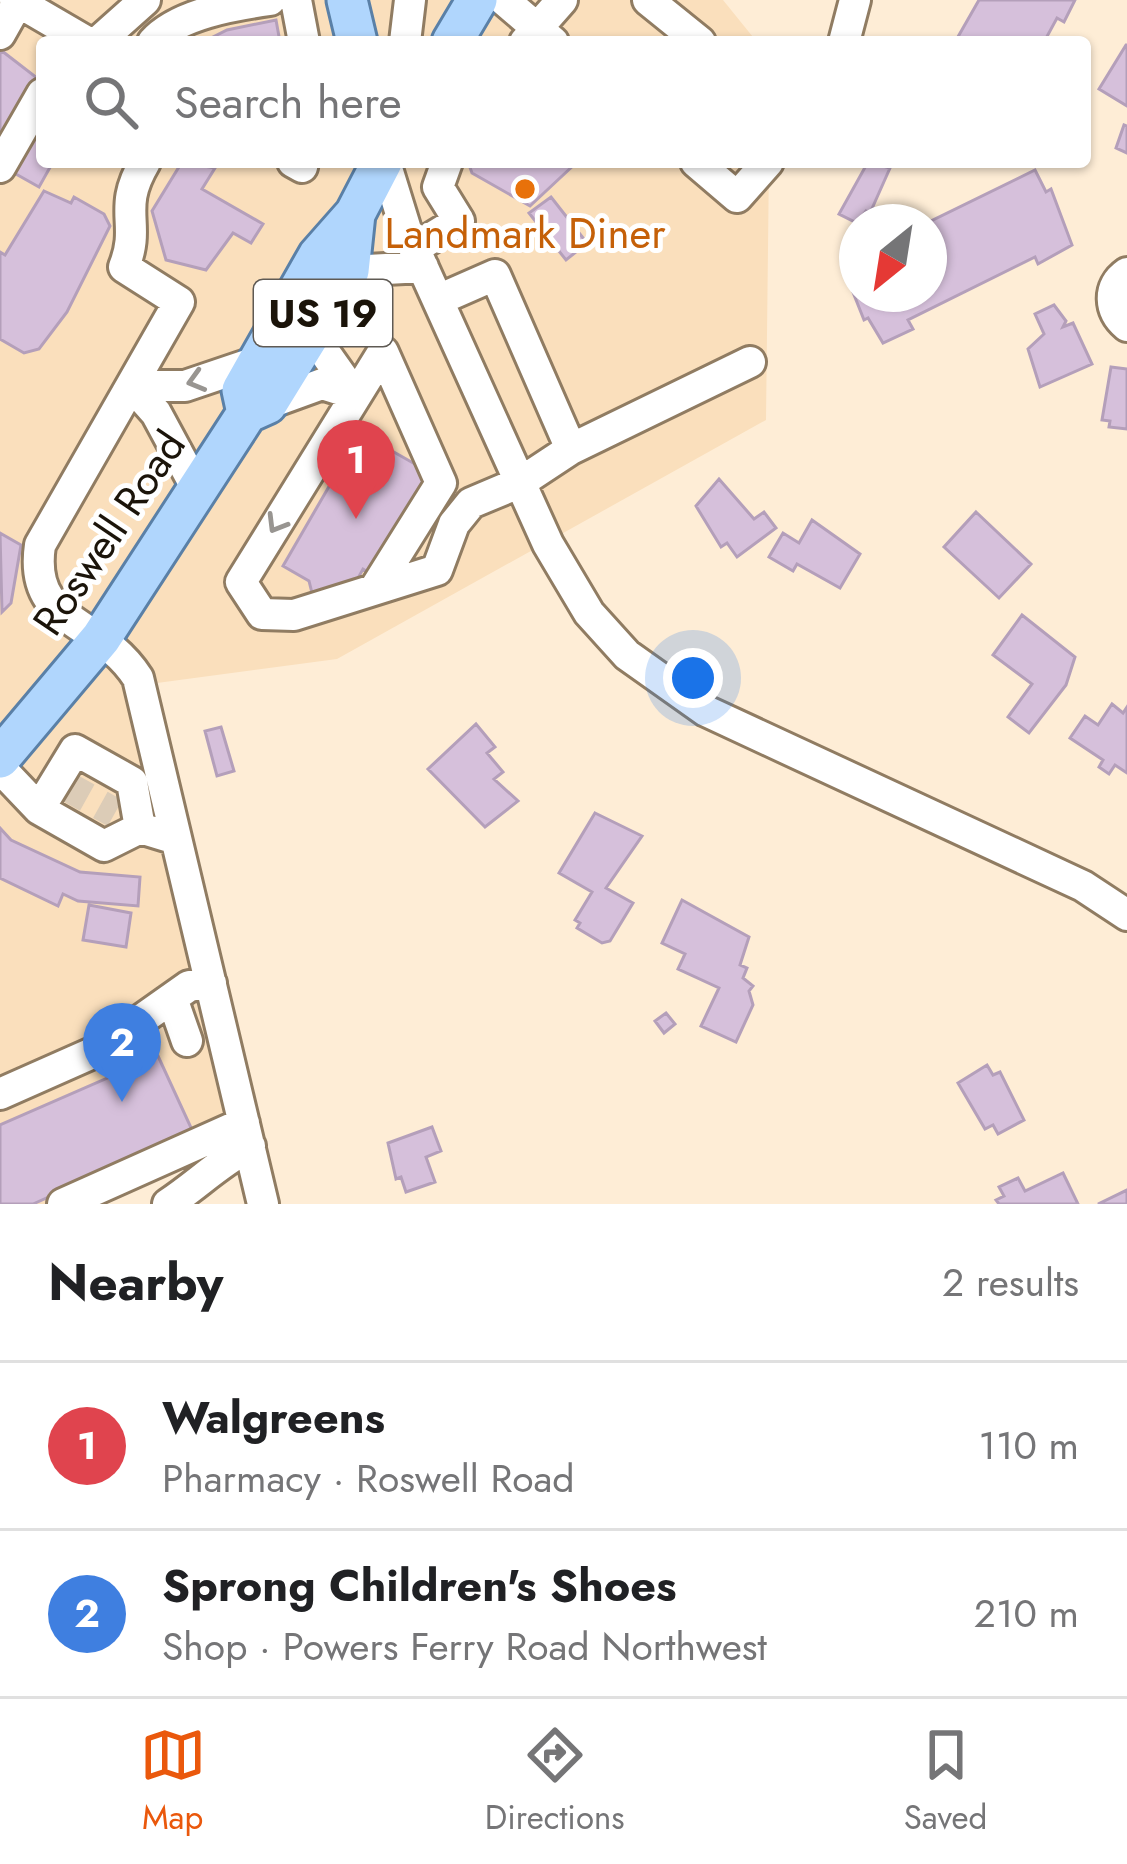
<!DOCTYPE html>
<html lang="en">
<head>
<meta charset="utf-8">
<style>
  body { margin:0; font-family:Jost,sans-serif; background:#f2f2f2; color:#202124 }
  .compass { position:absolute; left:839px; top:204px; width:108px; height:108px; border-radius:50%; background:#fff; box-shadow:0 3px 9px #0004; rotate:210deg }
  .you { position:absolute; left:693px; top:678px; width:42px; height:42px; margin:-30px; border:9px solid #fff; border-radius:50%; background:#1a73e8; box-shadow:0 0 0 18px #1a73e833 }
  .badge { display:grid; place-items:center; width:78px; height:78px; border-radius:50%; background:#ea580c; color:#fff; font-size:39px; font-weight:700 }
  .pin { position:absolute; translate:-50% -99px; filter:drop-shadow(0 3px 6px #0008) }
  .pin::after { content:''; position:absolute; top:63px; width:42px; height:36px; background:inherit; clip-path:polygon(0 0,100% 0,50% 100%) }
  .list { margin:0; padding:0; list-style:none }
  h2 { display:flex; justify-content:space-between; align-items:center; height:156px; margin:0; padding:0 48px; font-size:51px }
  h2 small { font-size:39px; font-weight:400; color:#757577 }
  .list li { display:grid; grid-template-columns:78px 1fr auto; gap:36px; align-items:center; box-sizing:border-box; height:168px; padding:0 48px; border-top:3px solid #e0e0e0 }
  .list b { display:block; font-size:45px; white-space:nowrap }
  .list p { margin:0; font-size:39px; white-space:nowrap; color:#757577 }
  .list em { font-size:39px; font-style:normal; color:#757577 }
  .icon { flex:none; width:66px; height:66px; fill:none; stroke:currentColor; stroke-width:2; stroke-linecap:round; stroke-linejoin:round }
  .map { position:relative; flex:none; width:1127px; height:1204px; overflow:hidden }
  .search { position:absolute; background:#fff; box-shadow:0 3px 9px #0004; left:36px; right:36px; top:36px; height:132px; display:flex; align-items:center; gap:30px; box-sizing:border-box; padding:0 42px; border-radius:12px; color:#757577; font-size:45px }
  .sheet { height:492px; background:#fff }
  nav { display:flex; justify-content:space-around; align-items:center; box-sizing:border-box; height:168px; border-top:3px solid #e0e0e0; background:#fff; font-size:33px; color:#757577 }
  nav a { display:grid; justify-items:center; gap:6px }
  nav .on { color:#ea580c }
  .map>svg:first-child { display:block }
  .built { fill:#fadfbc }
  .building { fill:#d6c0db; stroke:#b49fba; stroke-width:3 }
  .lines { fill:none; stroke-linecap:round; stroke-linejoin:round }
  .minor-tunnel { stroke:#dcccb7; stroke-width:30; stroke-dasharray:30 15; stroke-linecap:butt }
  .minor-casing { stroke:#907c62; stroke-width:36 }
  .major-casing { stroke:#5a80a7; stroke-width:45 }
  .minor { stroke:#fff; stroke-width:30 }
  .major { stroke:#b0d6fd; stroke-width:39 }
  .oneway { stroke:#989591 }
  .food-dot { fill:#e8710a; stroke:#fff; stroke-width:4.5 }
  .labels { text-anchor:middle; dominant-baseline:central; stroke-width:10; stroke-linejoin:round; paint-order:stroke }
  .shield { fill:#fff; stroke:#5f5a54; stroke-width:3 }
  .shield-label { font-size:39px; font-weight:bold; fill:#1b140a }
  .food-label { font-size:42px; fill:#c56008; stroke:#fff }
  .street-label { font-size:42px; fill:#1b140a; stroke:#fff }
</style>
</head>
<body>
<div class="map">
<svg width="1127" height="1204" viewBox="0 0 1127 1204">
  <rect width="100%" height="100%" fill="#feedd6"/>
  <path class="built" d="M0,0h723l34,42h-715v120h727l-3,258 -429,239 -195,26 88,456 -137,63h-93z"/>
  <path class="building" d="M979,0h96l-11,22 -7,-4 -13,24h-89z
    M276,20l4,22h-77l24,-12z
    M1126,45h1v61l-28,-17z
    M2,51l39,30 -41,64v-91z
    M42,108v54h11l-14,25 -32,-18z
    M1124,125l3,1v27l-11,-5z
    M182,162l33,6 -13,21 61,35 -12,19 -18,-10 -27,37 -40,-10 -14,-49z
    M468,162h109l-47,44 -58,-33z
    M868,162l22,6 -20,45 -4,-2 -9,12 -18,-9z
    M1035,170l11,22 5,-3 21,56 -34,19 -3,-7 -127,63 5,9 -30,14 -15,-25 -4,2 -21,-53 14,-6v33h72v-72z
    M44,191l27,12 3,-6 30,17 6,12 -43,86 -28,37 -15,4 -24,-14v-87l5,3z
    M551,197l36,46 -21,17 -37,-47z
    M1054,305l12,16 -3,6 10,-4 19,41 -52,23 -12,-38 16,-15 -9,-20z
    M1111,367l16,2v60l-18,-2 1,-6 -8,-1z
    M371,439l58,33 -58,102 -8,-5 -6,11 -45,13 -3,-12 -26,-15 70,-121z
    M719,479l35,40 10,-7 12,16 -39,29 -10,-14 -6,4 -25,-41z
    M976,512l55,52 -32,34 -55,-51z
    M812,520l48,34 -20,34 -43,-24 -4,7 -24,-14 14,-24 16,10z
    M0,533l21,12 -10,58 -9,9z
    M1022,615l53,42 -9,28 -37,48 -21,-16 24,-33 -39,-29z
    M1112,704l11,9 4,-6v66l-12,-8 -6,9 -10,-7 4,-7 -33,-22 15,-22 13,9z
    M476,724l19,23 -8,6 16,19 -9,7 24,22 -33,26 -57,-58z
    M221,727l13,44 -17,5 -12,-45z
    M595,813l47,23 -36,52 27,15 -23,38 -8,2 -25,-15 3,-5 -5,-3 17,-28 -33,-19z
    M0,828l11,12 69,32 60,5 -2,29 -60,-5 -15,-7 -5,12 -58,-28z
    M682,900l67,37 -9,28 7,3 -4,10 10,8 -4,5 4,14 -17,37 -35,-16 18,-38 -41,-19 7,-15 -23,-11z
    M89,905l42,8 -5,34 -43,-7z
    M666,1013l9,11 -11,9 -9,-12z
    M158,1056l35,76 -160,72h-33v-79z
    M987,1065l6,10 7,-3 24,48 -26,14 -5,-9 -8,4 -27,-46z
    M432,1127l9,24 -15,6 9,25 -29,10 -5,-15 -5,2 -8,-36z
    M1063,1173l15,31h-79l-3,-4 8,-4 -5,-9 19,-9 7,13z
    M1127,1190v14h-29z"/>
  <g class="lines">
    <path class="minor-tunnel" d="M61,783l54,30"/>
    <defs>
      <path id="minor" d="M15,0l72,42
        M296,0l8,42
        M504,0l49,42
        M648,0l52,42
        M0,34l18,-32
        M98,42l47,-42
        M153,42c25,-28 81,-37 117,-42
        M405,42l5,-42
        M525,42l37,-42
        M844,42l11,-42
        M145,162c-29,49 -3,60 -21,105l55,35 -139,243c-12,81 59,72 98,133l125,526
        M293,162l9,5 1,-5
        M385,162l21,68 142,314 41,69 38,42 79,56 377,175 44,29
        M696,162l41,35 31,-35
        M0,167l42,-73
        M415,248l44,-27 -21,-34 9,-25
        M349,271l74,-4
        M1127,273c-20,14 -18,38 0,53
        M438,300l57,-25 76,174 179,-87
        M315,325l10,28 29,41
        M132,386h53l74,-25
        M132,386l24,27 41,76
        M267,404l55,-20 32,10
        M376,587l65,-104 -58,-131 -142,230 21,32 32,1 143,-45 17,-46 17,-21 50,-21 50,-33
        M0,768l39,41 36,-59 57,32 8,46 36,11
        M39,809l65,37 36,-18
        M173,1001l14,40
        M0,1094l97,-43 92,-65 22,-3
        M63,1204l181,-81
        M168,1204c29,-19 50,-41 82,-58"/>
      <path id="major" d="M347,0l10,42
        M452,42l25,-42
        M247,413l-5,-23 76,-134 37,-42 27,-52
        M0,758l101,-120 146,-225 20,-9 82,-133 6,-57"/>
    </defs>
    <use href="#minor" class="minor-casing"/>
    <use href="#major" class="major-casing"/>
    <use href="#minor" class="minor"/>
    <use href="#major" class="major"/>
  </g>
  <defs><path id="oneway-chevron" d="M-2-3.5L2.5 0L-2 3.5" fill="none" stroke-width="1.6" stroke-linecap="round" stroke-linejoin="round" transform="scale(3)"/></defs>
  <g class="oneway">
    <use href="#oneway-chevron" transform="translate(196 381) rotate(164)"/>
    <use href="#oneway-chevron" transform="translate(276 524) rotate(121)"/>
  </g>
  <circle class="food-dot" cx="525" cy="189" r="12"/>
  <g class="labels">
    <rect class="shield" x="254" y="280" width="138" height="66" rx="9"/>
    <g class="shield-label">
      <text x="323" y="313">US 19</text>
    </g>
    <g class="food-label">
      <text x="525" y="233">Landmark Diner</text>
    </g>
    <g class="street-label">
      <text transform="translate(109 533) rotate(-56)">Roswell Road</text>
    </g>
  </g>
</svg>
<svg class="compass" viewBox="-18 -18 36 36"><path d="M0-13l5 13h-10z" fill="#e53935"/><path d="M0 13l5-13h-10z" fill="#757577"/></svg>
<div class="you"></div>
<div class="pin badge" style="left:356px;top:519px;background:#e0444e">1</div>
<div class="pin badge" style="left:122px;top:1102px;background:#3f7fe0">2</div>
<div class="search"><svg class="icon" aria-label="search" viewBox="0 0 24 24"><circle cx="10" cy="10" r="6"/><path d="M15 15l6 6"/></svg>Search here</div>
</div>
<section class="sheet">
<h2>Nearby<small>2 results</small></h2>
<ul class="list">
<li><span class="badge" style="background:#e0444e">1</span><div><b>Walgreens</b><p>Pharmacy · Roswell Road</p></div><em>110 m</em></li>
<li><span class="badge" style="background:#3f7fe0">2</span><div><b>Sprong Children's Shoes</b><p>Shop · Powers Ferry Road Northwest</p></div><em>210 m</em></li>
</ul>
</section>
<nav>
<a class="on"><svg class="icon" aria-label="map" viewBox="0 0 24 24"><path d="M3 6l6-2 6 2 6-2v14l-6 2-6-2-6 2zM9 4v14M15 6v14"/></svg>Map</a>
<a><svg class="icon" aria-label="directions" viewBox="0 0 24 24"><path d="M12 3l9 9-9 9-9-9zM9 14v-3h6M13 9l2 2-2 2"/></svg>Directions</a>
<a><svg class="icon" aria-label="saved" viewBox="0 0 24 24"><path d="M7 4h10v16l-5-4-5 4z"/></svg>Saved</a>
</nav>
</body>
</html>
